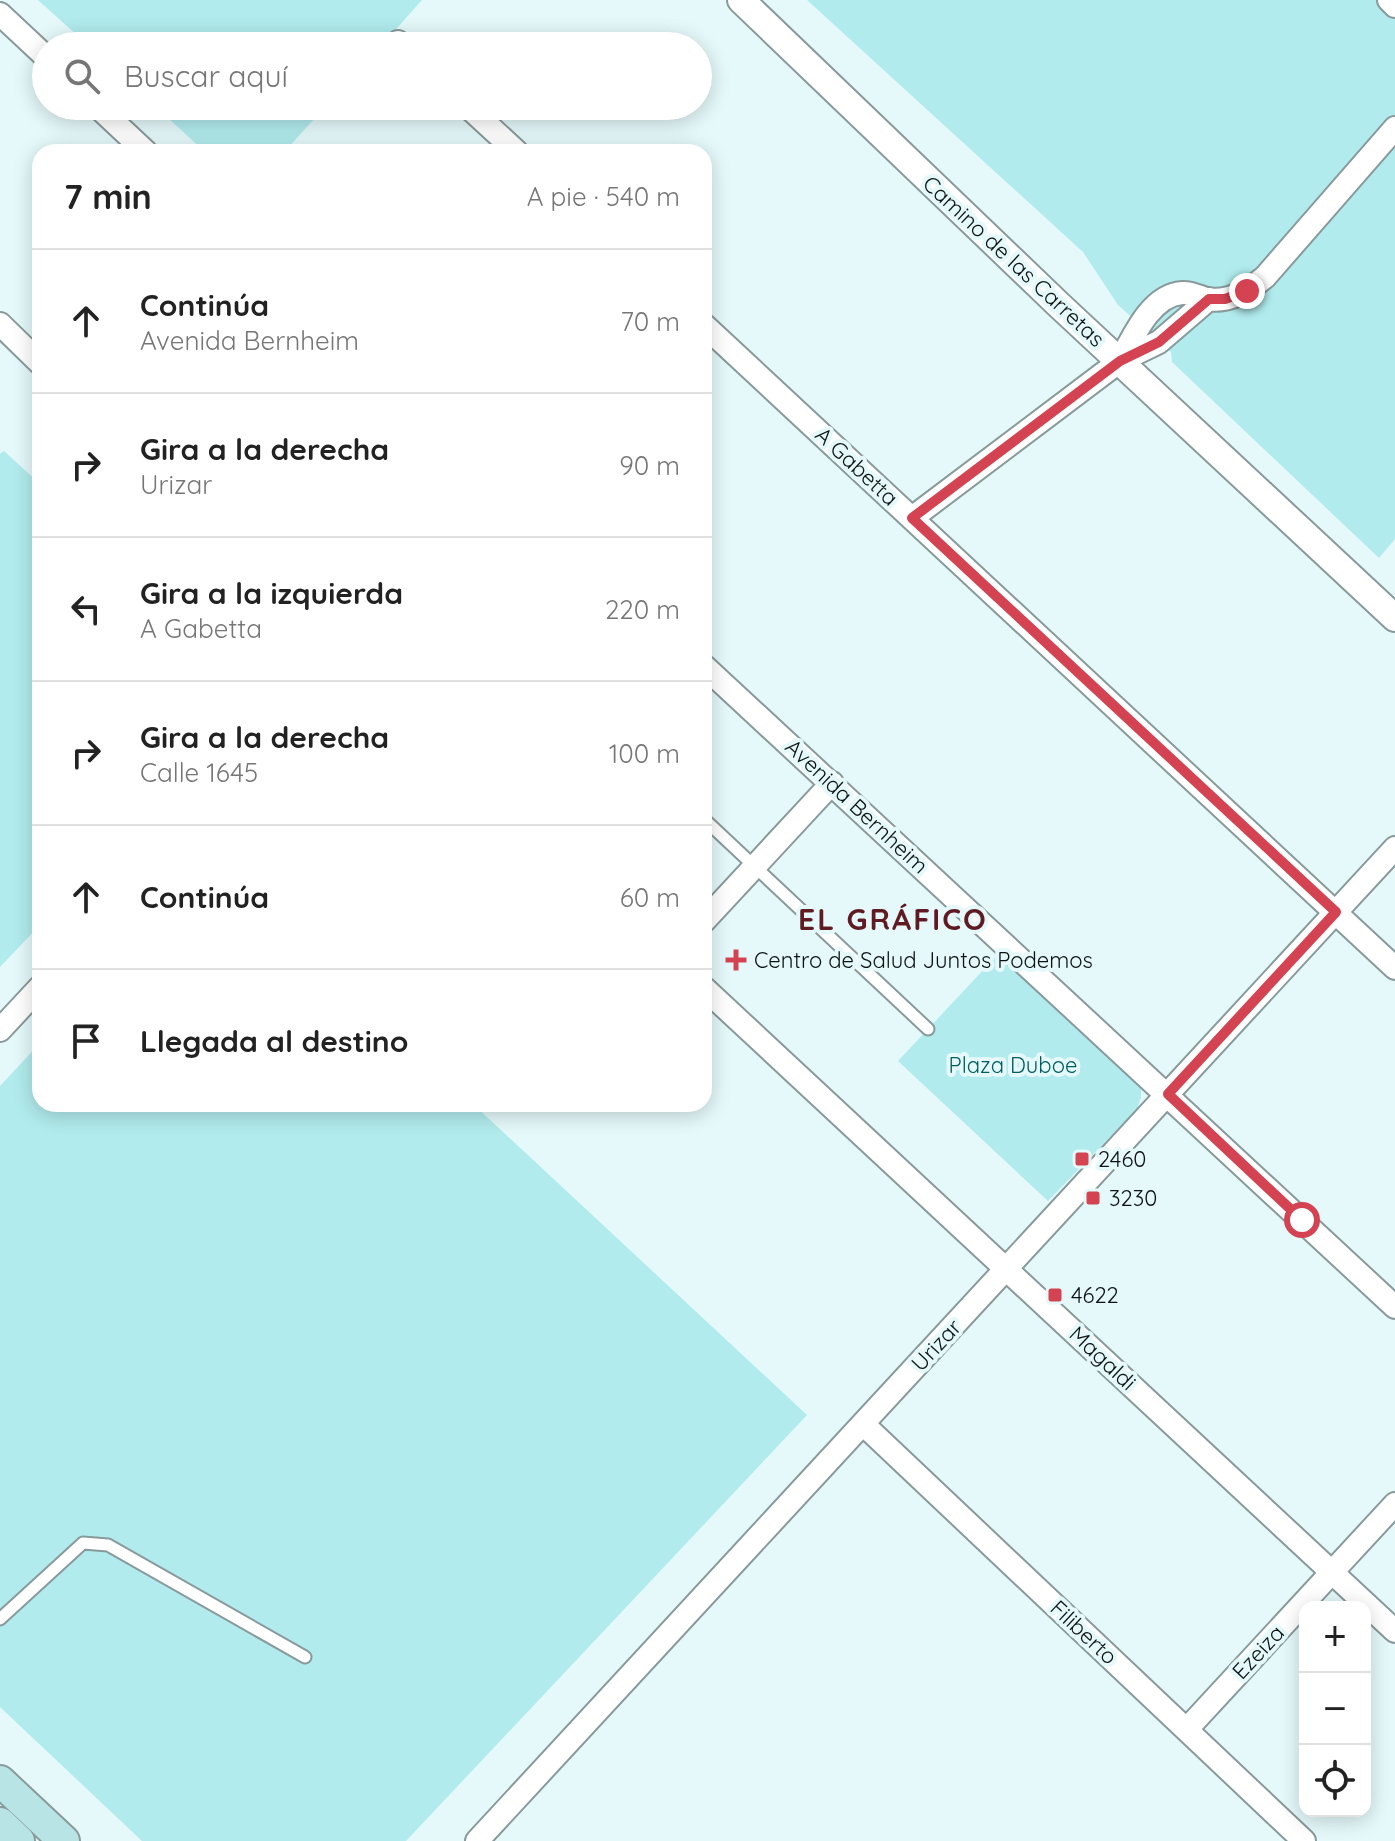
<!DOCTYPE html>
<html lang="es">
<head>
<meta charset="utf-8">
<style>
  body { margin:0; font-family:Quicksand,sans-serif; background:#f6f6f6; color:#222 }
  .controls { position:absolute; right:24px; bottom:24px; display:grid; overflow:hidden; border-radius:16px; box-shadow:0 4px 20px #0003 }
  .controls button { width:72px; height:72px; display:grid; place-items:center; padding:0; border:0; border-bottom:2px solid #e0e0e0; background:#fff; color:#222; font:40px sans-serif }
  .stop { position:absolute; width:24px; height:24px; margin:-18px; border:6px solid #d44352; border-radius:50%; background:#fff }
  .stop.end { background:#d44352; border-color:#fff; box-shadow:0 2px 8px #0008 }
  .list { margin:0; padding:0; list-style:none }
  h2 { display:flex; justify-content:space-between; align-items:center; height:104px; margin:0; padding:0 32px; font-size:34px }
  h2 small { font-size:26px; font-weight:400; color:#767676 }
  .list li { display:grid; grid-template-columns:52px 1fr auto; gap:24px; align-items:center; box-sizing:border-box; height:144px; padding:0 32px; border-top:2px solid #e0e0e0 }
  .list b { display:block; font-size:30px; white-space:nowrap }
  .list p { margin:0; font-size:26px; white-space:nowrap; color:#767676 }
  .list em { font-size:26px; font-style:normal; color:#767676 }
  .icon { flex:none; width:44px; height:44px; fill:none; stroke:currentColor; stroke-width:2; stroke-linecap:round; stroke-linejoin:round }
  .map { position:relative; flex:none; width:1395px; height:1841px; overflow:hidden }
  .search { position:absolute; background:#fff; box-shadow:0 4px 20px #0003; left:32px; top:32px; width:680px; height:88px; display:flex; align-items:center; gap:20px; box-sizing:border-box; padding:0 28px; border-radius:44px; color:#767676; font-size:30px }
  .panel { position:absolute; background:#fff; box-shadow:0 4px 20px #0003; left:32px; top:144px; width:680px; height:968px; border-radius:24px }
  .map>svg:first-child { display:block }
  .green { fill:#b1ebed }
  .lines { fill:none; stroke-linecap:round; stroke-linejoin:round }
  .service-casing { stroke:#889a9b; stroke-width:15 }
  .minor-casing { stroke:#889a9b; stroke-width:26 }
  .tertiary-casing { stroke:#889a9b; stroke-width:30 }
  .secondary-casing { stroke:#889a9b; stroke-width:34 }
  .service { stroke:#fff; stroke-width:11 }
  .minor { stroke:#fff; stroke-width:22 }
  .tertiary { stroke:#fff; stroke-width:26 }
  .secondary { stroke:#b9e4e6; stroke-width:30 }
  .route { stroke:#d44352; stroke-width:10 }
  .poi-dot { fill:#d44352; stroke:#e5f9fa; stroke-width:3 }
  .labels { text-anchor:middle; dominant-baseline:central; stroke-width:8; stroke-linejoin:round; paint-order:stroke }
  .street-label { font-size:22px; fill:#0d1314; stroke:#e5f9fa }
  .poi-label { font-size:22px; fill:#0d1314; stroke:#e5f9fa; text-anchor:start }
  .park-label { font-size:22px; fill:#015c60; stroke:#e5f9fa }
  .district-label { font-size:30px; font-weight:bold; letter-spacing:2px; fill:#601b22; stroke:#e5f9fa }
</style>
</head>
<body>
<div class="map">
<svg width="1395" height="1841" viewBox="0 0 1395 1841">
  <rect width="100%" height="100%" fill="#e5f9fa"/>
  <path class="green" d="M38,0h384l-41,46h-292z
    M807,0h588v539l-16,19 -207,-196 -1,-10 -53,-47 -35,-53z
    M155,106h171l-42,46h-79z
    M4,451l36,33v441l-40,42v-513z
    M1001,951l140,135v12l-4,11 -89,92 -150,-140z
    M40,1043v61h433l334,311 -401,426h-264l-142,-134v-621z"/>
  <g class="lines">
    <defs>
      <path id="service" d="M704,819l224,210
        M0,1619l83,-76 25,2 197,112"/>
      <path id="minor" d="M1389,0l6,6
        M0,14l46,43
        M398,42l4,4
        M97,106l49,46
        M467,106l50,46
        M0,324l40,39
        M704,325l691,643
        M1120,361c13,-24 31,-66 62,-68 9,-1 17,4 25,6 22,4 41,-8 58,-22l130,-149
        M912,518l208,-157 39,-19 50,-43
        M704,666l691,641
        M704,921l128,-138
        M704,988l691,643
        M0,1030l40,-43
        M863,1424l441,417
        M1187,1729l208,-225
        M477,1841l918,-993"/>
      <path id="tertiary" d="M741,0l318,305 336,313"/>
      <path id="secondary" d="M0,1781l64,60
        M0,1823l19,18"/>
    </defs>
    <use href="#service" class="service-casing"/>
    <use href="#minor" class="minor-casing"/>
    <use href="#tertiary" class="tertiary-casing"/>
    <use href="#secondary" class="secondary-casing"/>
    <use href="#service" class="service"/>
    <use href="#minor" class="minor"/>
    <use href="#tertiary" class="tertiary"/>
    <use href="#secondary" class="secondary"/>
  </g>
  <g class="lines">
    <path class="route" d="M1247,291l-22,8h-16l-50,43 -39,19 -208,157 424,394 -168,182 134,126"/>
  </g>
  <g class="poi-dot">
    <path d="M732 948h8v8h8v8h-8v8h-8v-8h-8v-8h8z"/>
    <rect x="1074" y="1151" width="16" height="16" rx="4"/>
    <rect x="1085" y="1190" width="16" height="16" rx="4"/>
    <rect x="1047" y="1287" width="16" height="16" rx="4"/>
  </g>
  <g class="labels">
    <g class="street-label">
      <text transform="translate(1014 261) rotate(43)">Camino de las Carretas</text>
      <text transform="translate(857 466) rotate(43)">A Gabetta</text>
      <text transform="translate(857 806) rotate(43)">Avenida Bernheim</text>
      <text transform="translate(936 1345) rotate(-47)">Urizar</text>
      <text transform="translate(1103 1358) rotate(43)">Magaldi</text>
      <text transform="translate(1084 1632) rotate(43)">Filiberto</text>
      <text transform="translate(1258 1652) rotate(-47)">Ezeiza</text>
    </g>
    <g class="poi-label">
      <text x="754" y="960">Centro de Salud Juntos Podemos</text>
      <text x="1098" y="1159">2460</text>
      <text x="1109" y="1198">3230</text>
      <text x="1071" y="1295">4622</text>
    </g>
    <g class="park-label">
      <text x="1013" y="1065">Plaza Duboe</text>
    </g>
    <g class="district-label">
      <text x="893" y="919">EL GRÁFICO</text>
    </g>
  </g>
</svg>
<div class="controls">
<button>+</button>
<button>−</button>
<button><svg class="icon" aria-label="locate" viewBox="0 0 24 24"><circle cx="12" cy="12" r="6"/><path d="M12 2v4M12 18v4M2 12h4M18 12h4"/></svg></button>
</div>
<div class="stop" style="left:1302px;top:1220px"></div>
<div class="stop end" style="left:1247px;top:291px"></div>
<div class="search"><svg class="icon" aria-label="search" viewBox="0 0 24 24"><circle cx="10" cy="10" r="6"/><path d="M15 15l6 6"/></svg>Buscar aquí</div>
<section class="panel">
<h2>7 min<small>A pie · 540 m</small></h2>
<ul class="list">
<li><svg class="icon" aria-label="ahead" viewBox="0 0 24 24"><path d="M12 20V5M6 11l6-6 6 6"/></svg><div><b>Continúa</b><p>Avenida Bernheim</p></div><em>70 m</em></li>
<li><svg class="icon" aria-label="right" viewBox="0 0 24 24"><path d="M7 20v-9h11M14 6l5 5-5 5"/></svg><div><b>Gira a la derecha</b><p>Urizar</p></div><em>90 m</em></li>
<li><svg class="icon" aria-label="left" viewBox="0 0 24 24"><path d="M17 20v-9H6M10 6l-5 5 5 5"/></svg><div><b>Gira a la izquierda</b><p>A Gabetta</p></div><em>220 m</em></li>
<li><svg class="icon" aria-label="right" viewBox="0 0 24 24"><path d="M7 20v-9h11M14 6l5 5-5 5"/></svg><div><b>Gira a la derecha</b><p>Calle 1645</p></div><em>100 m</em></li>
<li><svg class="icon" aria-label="ahead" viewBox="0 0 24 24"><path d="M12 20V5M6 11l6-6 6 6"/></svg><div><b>Continúa</b></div><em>60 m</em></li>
<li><svg class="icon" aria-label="arrive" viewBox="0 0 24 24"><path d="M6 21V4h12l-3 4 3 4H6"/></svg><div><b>Llegada al destino</b></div></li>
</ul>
</section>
</div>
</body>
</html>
